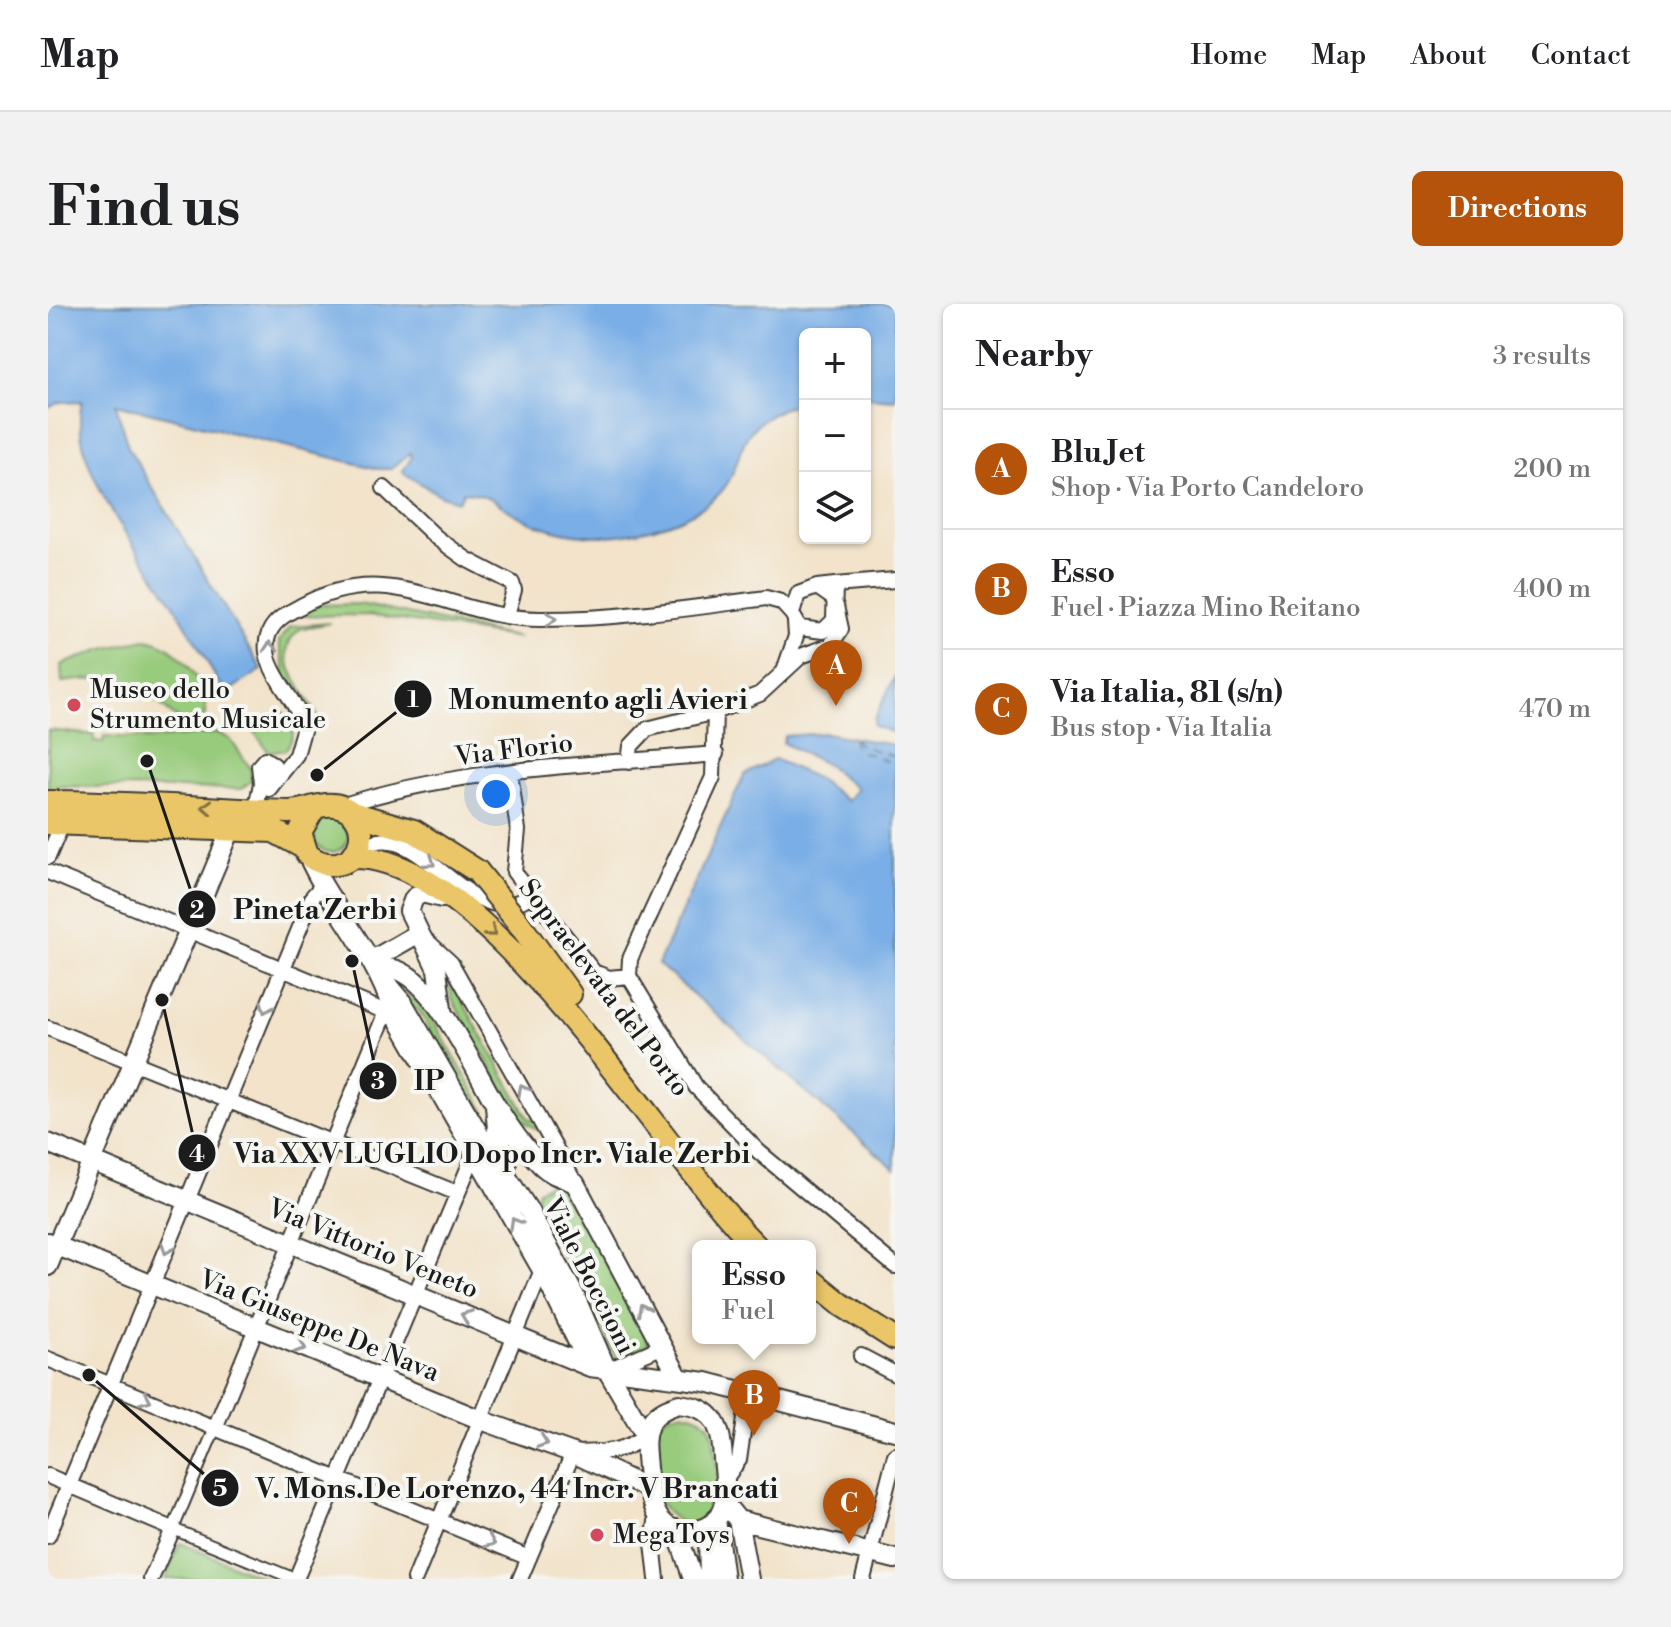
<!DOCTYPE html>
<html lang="en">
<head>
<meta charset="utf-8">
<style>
  body { margin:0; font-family:"Libre Bodoni",serif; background:#f2f2f2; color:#202124 }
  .controls { position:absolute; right:24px; top:24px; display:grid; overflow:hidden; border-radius:12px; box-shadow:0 2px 6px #0004 }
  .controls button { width:72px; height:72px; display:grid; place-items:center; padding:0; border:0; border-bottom:2px solid #e0e0e0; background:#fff; color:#202124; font:40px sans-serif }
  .you { position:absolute; left:448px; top:490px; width:28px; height:28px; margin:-20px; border:6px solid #fff; border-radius:50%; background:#1a73e8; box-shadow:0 0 0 12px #1a73e833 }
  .badge { display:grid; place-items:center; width:52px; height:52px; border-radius:50%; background:#b45309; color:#fff; font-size:26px; font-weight:700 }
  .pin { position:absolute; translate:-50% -66px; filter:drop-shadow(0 2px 4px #0008) }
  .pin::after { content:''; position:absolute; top:42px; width:28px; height:24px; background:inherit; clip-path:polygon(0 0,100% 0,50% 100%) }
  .popup { position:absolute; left:644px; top:936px; width:124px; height:104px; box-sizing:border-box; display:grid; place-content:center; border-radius:12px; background:#fff; filter:drop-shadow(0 2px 6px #0005); font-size:26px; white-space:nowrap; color:#757577 }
  .popup b { font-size:30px; color:#202124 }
  .popup::after { content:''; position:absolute; left:50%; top:100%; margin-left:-16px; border:16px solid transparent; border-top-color:#fff }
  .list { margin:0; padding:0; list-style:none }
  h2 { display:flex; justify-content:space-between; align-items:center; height:104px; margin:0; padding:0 32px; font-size:34px }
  h2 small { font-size:26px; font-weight:400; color:#757577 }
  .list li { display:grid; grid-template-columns:52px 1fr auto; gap:24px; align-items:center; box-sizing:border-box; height:120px; padding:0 32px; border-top:2px solid #e0e0e0 }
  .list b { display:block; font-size:30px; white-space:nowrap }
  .list p { margin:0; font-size:26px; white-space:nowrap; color:#757577 }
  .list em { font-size:26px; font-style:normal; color:#757577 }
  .icon { flex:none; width:44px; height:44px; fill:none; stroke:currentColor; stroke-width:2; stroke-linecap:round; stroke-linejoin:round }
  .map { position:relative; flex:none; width:847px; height:1275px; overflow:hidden; border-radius:12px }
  header { display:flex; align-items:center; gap:48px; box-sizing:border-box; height:112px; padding:0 40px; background:#fff; border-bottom:2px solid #e0e0e0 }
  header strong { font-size:38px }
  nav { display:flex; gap:44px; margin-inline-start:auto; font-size:28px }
  .intro { display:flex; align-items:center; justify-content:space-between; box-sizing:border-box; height:192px; padding:0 48px }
  h1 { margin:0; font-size:56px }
  .button { padding:20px 36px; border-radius:12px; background:#b45309; color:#fff; font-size:28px; font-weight:700 }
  main { display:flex; gap:48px; padding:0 48px }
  aside { flex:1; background:#fff; border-radius:12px; box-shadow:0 2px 6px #0004 }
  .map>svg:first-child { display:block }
  .green { fill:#98cb7c; stroke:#5a744c; stroke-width:2 }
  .water { fill:#79aee6; stroke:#4a6581; stroke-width:2 }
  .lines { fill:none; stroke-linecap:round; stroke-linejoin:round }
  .ferry { stroke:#41566d; stroke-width:2; stroke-dasharray:10 8; stroke-linecap:butt }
  .pedestrian-casing { stroke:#3c3a36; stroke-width:14 }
  .minor-casing { stroke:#3c3a36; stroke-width:18 }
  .tertiary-casing { stroke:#3c3a36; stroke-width:22 }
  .primary-casing { stroke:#3c3a36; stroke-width:26 }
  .pedestrian { stroke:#fff; stroke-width:10 }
  .minor { stroke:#fff; stroke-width:14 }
  .tertiary { stroke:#fff; stroke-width:18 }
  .primary { stroke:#eac669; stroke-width:22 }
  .primary-bridge-casing { stroke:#3c3a36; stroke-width:26; stroke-linecap:butt }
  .primary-bridge { stroke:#eac669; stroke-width:22 }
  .oneway { stroke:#999 }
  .oneway2 { stroke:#837142 }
  .poi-dot { fill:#d1495b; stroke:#f6f6f2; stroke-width:3 }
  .labels { text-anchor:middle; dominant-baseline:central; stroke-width:8; stroke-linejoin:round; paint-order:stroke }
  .poi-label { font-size:26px; fill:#1c1c1c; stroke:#f6f6f2; text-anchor:start }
  .street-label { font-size:26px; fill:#1c1c1c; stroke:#f6f6f2 }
  .leader { fill:none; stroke:#1c1c1c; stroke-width:3 }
  .callout-dot { fill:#1c1c1c; stroke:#f6f6f2; stroke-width:3 }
  .mark-label { font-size:24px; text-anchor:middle; font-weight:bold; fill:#fff }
  .callout-label { font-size:28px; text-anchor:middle; font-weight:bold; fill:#1c1c1c; stroke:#f6f6f2; stroke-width:8; stroke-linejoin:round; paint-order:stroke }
</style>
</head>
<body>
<header>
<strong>Map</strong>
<nav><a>Home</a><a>Map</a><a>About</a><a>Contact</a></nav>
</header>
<div class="intro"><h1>Find us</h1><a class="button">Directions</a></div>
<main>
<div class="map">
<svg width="847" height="1275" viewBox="0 0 847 1275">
  <rect width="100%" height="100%" fill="#f6f6f2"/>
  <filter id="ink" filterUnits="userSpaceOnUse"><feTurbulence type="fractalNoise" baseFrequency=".0125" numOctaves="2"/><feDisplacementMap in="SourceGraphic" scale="16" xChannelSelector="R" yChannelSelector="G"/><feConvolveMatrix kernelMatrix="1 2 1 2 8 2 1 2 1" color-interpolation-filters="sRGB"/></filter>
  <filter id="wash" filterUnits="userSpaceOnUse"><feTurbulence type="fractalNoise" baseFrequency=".006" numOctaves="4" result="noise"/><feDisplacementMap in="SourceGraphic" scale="32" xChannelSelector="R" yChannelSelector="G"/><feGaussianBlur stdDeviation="1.8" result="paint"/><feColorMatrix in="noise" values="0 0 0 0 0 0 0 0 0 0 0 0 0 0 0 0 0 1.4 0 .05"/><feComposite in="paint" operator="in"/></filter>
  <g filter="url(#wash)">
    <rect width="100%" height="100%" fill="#f2e3ca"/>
    <path class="green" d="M312,300l160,34 -152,-23 -73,1 19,-11z
      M282,319l-30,6c-34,27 8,62 20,92v4l-12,3 -22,-47 -7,-40 12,-15z
      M97,335c32,3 63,44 61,76l-8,9c-22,1 -32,-18 -49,-28 -27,-18 -56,-19 -87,-14l-1,-17 39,-15z
      M234,407c12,12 16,26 2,40h-16l-16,-23 21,-7z
      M0,426l46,5v6l9,1 1,-6 47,3 67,-6 12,6 21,30v12l-10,8 -193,-3z
      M266 531a17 17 0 1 1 34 0a17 17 0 1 1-34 0Z
      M400,665l8,12 -2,6 75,132 7,1 6,12 -21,-12 -70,-122z
      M355,688l23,16 53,92 6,12 -1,26 -9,-16 4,-7 -61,-106 -7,-2z
      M504,878l13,3 84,159 -32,16 -82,-157 3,-13z
      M632,1108c11,1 25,5 31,17 3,6 3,17 4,24 4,24 12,67 -24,70 -39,2 -50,-78 -32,-100 6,-8 13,-9 21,-11z
      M132,1239l86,36h-101z"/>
    <path class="water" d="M0,0h847v95l-30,-2v-63h-60v70c-17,1 -25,5 -39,14 -32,19 -23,52 -47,76 -26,26 -76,40 -113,42 -35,1 -75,-9 -104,-30 -14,-10 -22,-13 -39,-14l-4,9 -18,-5 -39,-24 10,-15 -2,-4 -19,16h-13l-262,-65 12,43 134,223 -37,23c-16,-26 -30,-54 -46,-80 -33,-55 -113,-145 -97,-212l-21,1 -13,6z
      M847,372v57l-21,-7v-6z
      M778,429l69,12v424l-237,-205 86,-189 31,-16 45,21 27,21 10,-12 -29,-24 -45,-22 2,-7z"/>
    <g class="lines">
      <path class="ferry" d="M805,434l2,11 40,15
        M805,434l7,7 35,12"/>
    </g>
  </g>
  <g filter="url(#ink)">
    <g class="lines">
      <defs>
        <path id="pedestrian" d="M167,1124l-42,101 122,50"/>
        <path id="minor" d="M336,184l53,50 29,21 46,24 2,7 -7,25
          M787,281l60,-5
          M769,283l18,-2 -1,35 -11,11 -23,-3 -8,-14 6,-20 19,-7 17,12
          M737,364l11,-32 -1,-14
          M667,408l-2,65 -83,182 -1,17 67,111 63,65 136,114
          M581,458l2,-16 16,-17 68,-17 45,-18 41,-38 30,-11 10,-16 -5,-23
          M462,469l8,57 -4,42 80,100 15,6 20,-2
          M221,485l27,-34 8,-28c-6,-29 -48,-61 -35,-94 6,-14 19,-20 32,-27 91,-51 151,14 241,13 75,0 150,-11 224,-21l15,4 11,12
          M293,502c119,-39 251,-41 375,-52
          M208,505l5,-26 -2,-17 6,-7 9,6 -3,17
          M311,543c9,-3 20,-8 30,-6 45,6 94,93 141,54
          M0,553l14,-33
          M0,568l338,140
          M377,635l26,24 124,220
          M0,724l409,165
          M813,1052l34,18
          M0,1055l481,199
          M560,1066l53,-23
          M167,1124l171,-416 6,-3
          M0,1172l125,53 -22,50
          M678,1174l13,-18 10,-69
          M609,1211l-4,28 4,36
          M0,1232l265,-640 8,-9
          M248,1275l179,-427
          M367,1275l127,-309
          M472,1275l53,-126c28,-1 51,1 72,-18
          M815,1275l32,-124"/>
        <path id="tertiary" d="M259,550c24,55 67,97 85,155l150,261 48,97
          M324,656l47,-27
          M330,666c46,-17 96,100 116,132 13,22 30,46 48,64 9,9 22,12 33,17l104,195
          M339,679l15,18 80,138 46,70 46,85 33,76 38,65
          M394,705l-5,-40 -28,-58 5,-13 8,-5 20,5
          M447,801l2,25 10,34
          M0,839l542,224 116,15 189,49
          M0,938l433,178 92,33 76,36
          M0,962l179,-427v-11
          M631,1100c12,2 24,3 33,14 9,11 10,27 11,41 4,30 8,70 -34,72 -37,2 -39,-36 -42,-63 -1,-15 -4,-30 2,-43 6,-12 17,-17 30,-21z
          M677,1200l13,16 157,39
          M668,1215l8,60
          M690,1216l11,59
          M628,1225l17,50
          M660,1230l1,45"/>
        <path id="primary" d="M0,498c80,0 160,7 240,10 18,0 37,-12 54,-5 14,5 22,20 18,35 -6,26 -36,28 -53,12l-7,-22 13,-22
          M304,509l62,18 63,40
          M0,519l226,8 29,16
          M303,553c135,-5 313,300 405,389
          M470,618l52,72
          M762,975l32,26 53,34"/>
      </defs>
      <use href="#pedestrian" class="pedestrian-casing"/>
      <use href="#minor" class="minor-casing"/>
      <use href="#tertiary" class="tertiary-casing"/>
      <use href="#primary" class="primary-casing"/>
      <use href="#pedestrian" class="pedestrian"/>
      <use href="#minor" class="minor"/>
      <use href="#tertiary" class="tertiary"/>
      <use href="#primary" class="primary"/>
      <defs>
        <path id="primary-bridge" d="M429,567l41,51"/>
      </defs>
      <use href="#primary-bridge" class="primary-bridge-casing"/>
      <use href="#primary-bridge" class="primary-bridge"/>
    </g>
    <defs><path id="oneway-chevron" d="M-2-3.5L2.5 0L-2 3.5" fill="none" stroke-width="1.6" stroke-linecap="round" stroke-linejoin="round" transform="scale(2)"/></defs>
    <g class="oneway">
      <use href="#oneway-chevron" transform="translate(503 315) rotate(-2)"/>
      <use href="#oneway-chevron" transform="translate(222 343) rotate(-94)"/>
      <use href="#oneway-chevron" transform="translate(382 558) rotate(35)"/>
      <use href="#oneway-chevron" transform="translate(218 704) rotate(113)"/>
      <use href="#oneway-chevron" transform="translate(475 786) rotate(-119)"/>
      <use href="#oneway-chevron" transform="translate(467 919) rotate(-120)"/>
      <use href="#oneway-chevron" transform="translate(119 945) rotate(112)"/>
      <use href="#oneway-chevron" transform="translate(595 1005) rotate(-117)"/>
      <use href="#oneway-chevron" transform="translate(418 1012) rotate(-158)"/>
      <use href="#oneway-chevron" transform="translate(253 1043) rotate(22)"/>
      <use href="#oneway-chevron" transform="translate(98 1095) rotate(23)"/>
      <use href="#oneway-chevron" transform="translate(495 1138) rotate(19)"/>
      <use href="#oneway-chevron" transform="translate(442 1238) rotate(23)"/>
    </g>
    <g class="oneway2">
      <use href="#oneway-chevron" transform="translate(159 503) rotate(-177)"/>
      <use href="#oneway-chevron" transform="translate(443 628) rotate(40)"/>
    </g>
  </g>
  <g class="poi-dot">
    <circle cx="26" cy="401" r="8"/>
    <circle cx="549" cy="1231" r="8"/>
  </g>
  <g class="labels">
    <g class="poi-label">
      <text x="42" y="386">Museo dello<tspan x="42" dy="30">Strumento Musicale</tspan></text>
      <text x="565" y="1231">MegaToys</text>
    </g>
    <g class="street-label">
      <text transform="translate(466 446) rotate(-7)">Via Florio</text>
      <text transform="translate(556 684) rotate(53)">Sopraelevata del Porto</text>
      <text transform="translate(325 945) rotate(22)">Via Vittorio Veneto</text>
      <text transform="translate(541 972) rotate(63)">Viale Boccioni</text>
      <text transform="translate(271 1022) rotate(22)">Via Giuseppe De Nava</text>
    </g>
  </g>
  <path class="leader" d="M269 471L365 395M99 457L149 605M304 657L330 777M114 696L149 849M41 1071L172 1184"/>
  <g class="callout-dot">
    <circle cx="269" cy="471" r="8"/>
    <circle cx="99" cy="457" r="8"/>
    <circle cx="304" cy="657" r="8"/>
    <circle cx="114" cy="696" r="8"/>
    <circle cx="41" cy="1071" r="8"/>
    <circle cx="365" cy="395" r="20"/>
    <circle cx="149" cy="605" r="20"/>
    <circle cx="330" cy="777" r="20"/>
    <circle cx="149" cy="849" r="20"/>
    <circle cx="172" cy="1184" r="20"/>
  </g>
  <g class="mark-label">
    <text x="365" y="403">1</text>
    <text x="149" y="614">2</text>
    <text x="330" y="785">3</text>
    <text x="149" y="858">4</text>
    <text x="172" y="1192">5</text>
  </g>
  <g class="callout-label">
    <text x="550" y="405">Monumento agli Avieri</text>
    <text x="267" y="615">Pineta Zerbi</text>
    <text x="381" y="786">IP</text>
    <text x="444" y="859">Via XXV LUGLIO Dopo Incr. Viale Zerbi</text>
    <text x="469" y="1194">V. Mons.De Lorenzo, 44 Incr. V Brancati</text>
  </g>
</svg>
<div class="controls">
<button>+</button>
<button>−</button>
<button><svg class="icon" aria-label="layers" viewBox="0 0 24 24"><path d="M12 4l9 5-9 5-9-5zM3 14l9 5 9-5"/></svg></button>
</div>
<div class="you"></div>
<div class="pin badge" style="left:788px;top:402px">A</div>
<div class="pin badge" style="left:706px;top:1132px">B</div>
<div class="popup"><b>Esso</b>Fuel</div>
<div class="pin badge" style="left:801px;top:1240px">C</div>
</div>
<aside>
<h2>Nearby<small>3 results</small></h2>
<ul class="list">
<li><span class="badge">A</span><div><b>Blu Jet</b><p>Shop · Via Porto Candeloro</p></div><em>200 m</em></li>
<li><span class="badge">B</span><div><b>Esso</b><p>Fuel · Piazza Mino Reitano</p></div><em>400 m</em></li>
<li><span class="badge">C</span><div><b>Via Italia, 81 (s/n)</b><p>Bus stop · Via Italia</p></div><em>470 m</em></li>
</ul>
</aside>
</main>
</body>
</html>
